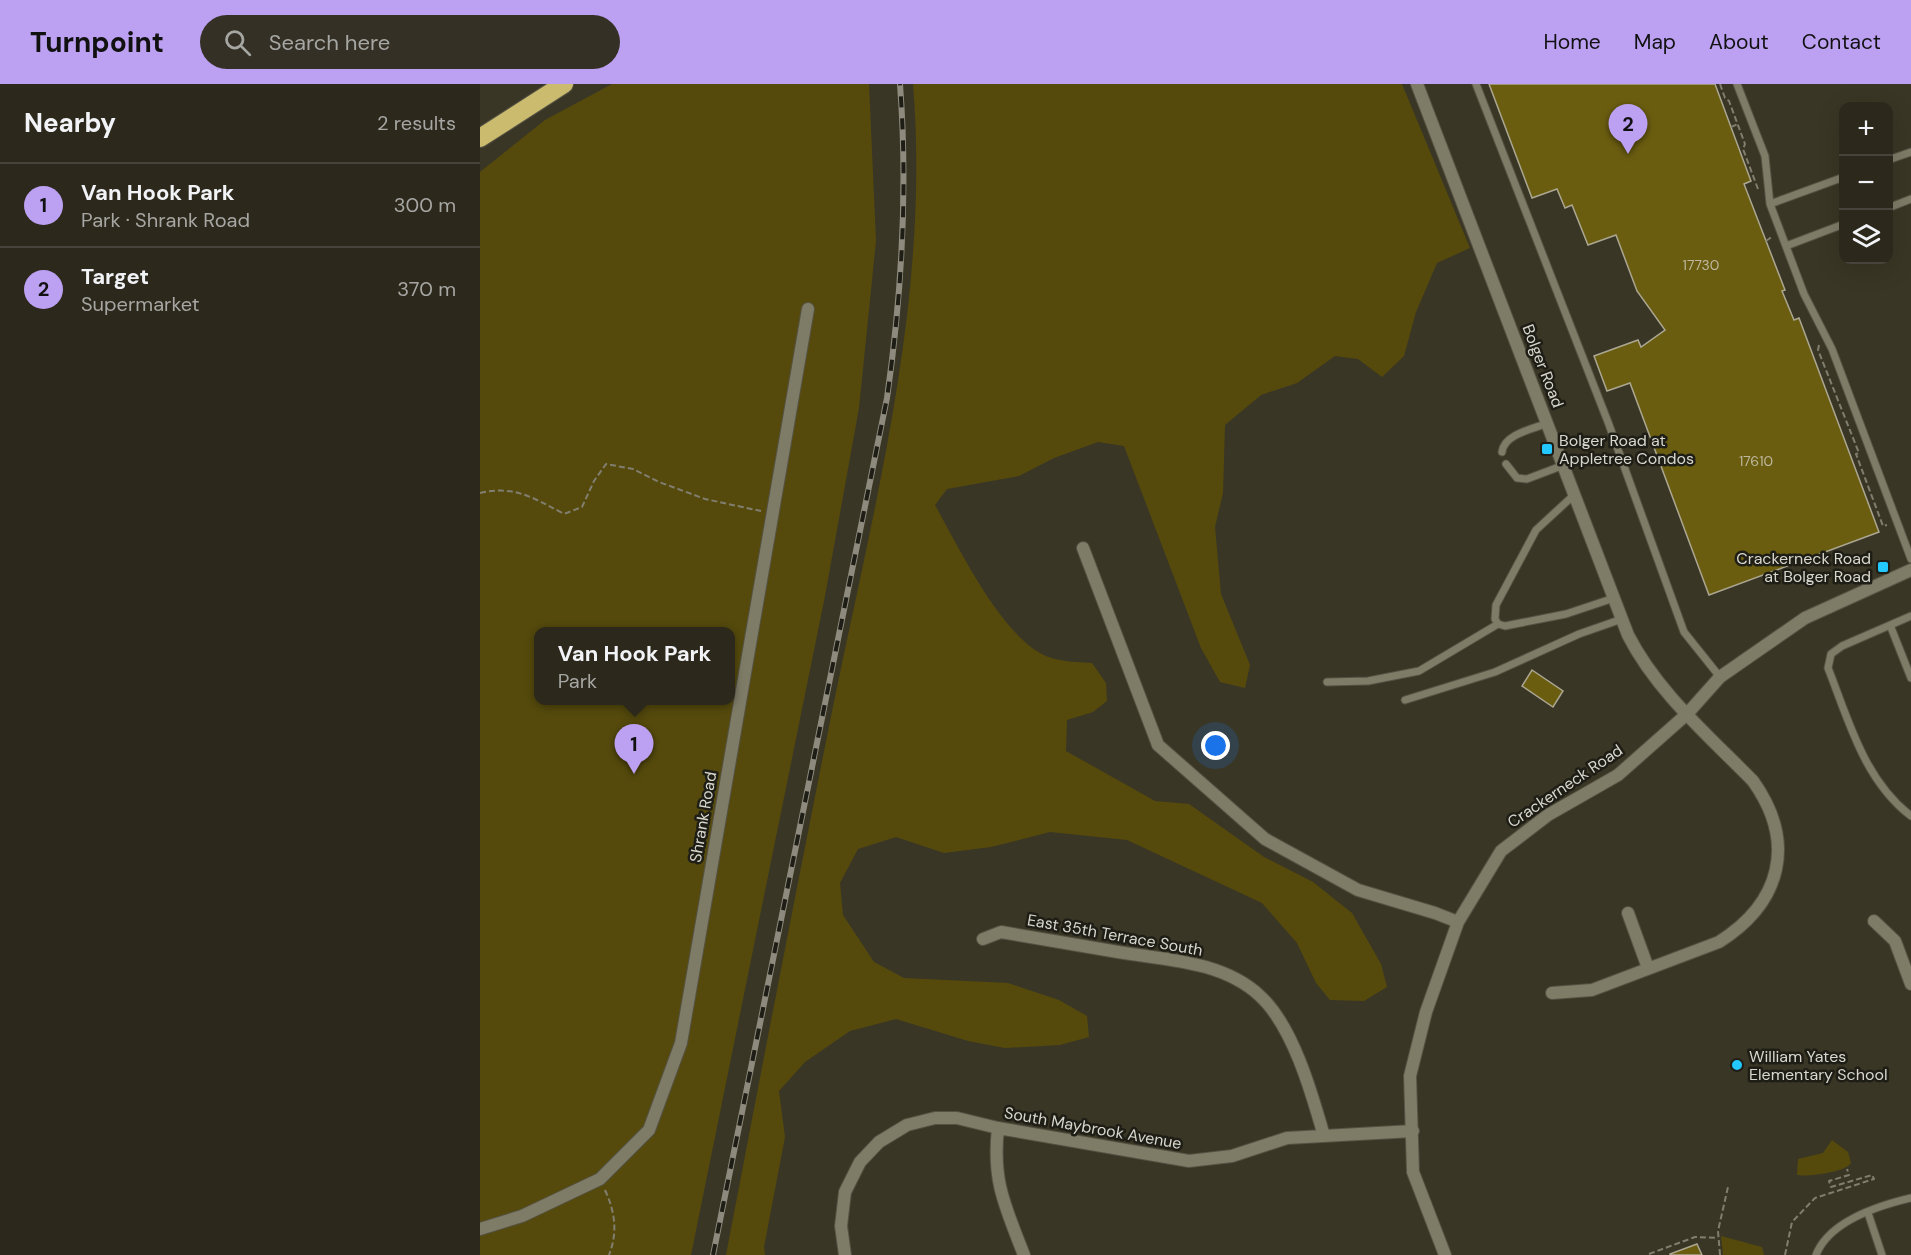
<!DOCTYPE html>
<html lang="en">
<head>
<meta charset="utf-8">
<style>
  body { margin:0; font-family:"DM Sans",sans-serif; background:#343025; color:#f1f3f6 }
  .controls { position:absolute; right:18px; top:18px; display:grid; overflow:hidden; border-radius:12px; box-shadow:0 6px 24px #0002 }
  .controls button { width:54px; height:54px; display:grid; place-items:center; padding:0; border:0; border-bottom:2px solid #48443b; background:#2c281c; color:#f1f3f6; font:30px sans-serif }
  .you { position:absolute; left:736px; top:662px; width:21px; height:21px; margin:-15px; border:4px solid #fff; border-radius:50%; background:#1a73e8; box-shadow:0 0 0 9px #1a73e833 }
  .badge { display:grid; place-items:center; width:39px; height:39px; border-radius:50%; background:#bca0f2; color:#111; font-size:20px; font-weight:700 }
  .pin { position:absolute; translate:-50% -50px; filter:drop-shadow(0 2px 3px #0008) }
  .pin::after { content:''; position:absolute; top:32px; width:21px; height:18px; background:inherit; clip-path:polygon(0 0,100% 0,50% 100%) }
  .popup { position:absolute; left:54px; top:543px; width:201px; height:78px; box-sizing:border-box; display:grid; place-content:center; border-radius:12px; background:#2c281c; filter:drop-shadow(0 2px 4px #0005); font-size:20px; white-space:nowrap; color:#a6a6a3 }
  .popup b { font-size:22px; color:#f1f3f6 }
  .popup::after { content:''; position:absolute; left:50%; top:100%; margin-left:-12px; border:12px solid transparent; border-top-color:#2c281c }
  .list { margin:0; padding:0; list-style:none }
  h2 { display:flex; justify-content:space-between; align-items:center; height:78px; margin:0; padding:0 24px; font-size:26px }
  h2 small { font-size:20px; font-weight:400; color:#a6a6a3 }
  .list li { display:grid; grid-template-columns:39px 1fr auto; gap:18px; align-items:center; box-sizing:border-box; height:84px; padding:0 24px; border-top:2px solid #48443b }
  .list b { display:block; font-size:22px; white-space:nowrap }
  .list p { margin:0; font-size:20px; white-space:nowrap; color:#a6a6a3 }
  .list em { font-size:20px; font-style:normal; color:#a6a6a3 }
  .icon { flex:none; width:33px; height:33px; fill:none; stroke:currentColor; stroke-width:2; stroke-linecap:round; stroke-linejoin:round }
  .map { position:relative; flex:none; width:1431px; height:1171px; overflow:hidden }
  header { display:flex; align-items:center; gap:36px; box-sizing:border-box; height:84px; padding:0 30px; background:#bca0f2; color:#111 }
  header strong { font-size:28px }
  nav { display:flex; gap:33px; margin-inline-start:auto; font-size:21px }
  .search { width:420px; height:54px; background:#343025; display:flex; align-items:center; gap:15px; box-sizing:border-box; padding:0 21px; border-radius:33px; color:#a6a6a3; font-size:22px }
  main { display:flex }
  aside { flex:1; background:#2c281c }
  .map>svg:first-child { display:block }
  .green { fill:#554a0c; fill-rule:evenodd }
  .building { fill:#6b5d10; stroke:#aba792; stroke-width:1.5 }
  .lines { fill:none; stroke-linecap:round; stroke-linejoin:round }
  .service-casing { stroke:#555243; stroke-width:9 }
  .minor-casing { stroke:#555243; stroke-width:14 }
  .motorway-casing { stroke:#555243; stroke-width:20 }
  .path { stroke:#817e70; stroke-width:2; stroke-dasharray:6 3; stroke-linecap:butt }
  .service { stroke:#7e7b67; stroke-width:7 }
  .minor { stroke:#7e7b67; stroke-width:12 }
  .motorway { stroke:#cbbb6e; stroke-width:18 }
  .rail-casing { stroke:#8e8b7e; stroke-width:6 }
  .rail { stroke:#1f1e16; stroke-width:4; stroke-dasharray:11; stroke-linecap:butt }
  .poi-dot { fill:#23c9fe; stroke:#1f1e16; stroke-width:2 }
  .labels { text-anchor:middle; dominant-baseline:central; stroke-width:5; stroke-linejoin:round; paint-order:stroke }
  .number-label { font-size:14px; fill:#beb89e }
  .street-label { font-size:16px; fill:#d9d7cd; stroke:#1f1e16 }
  .poi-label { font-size:16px; fill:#d9d7cd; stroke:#1f1e16; text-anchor:start }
</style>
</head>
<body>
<header>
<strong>Turnpoint</strong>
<div class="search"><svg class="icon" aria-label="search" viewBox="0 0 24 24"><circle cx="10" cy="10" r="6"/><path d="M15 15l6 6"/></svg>Search here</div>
<nav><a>Home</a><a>Map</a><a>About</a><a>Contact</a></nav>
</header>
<main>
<aside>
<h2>Nearby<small>2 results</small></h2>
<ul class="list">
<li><span class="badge">1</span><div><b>Van Hook Park</b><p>Park · Shrank Road</p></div><em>300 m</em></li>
<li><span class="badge">2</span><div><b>Target</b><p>Supermarket</p></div><em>370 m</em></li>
</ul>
</aside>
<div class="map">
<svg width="1431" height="1171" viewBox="0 0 1431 1171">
  <rect width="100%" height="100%" fill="#3a3625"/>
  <path class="green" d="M132,0h257l7,157 -17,167 -34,188 -134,659h-211v-1083l65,-52zM58,548h192v68h-192z
    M433,0h489l68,164 -33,15 -21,49 -12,44 -22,21 -24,-18 -23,-3 -38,27 -36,12 -36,30 -2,68 -8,34 6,67 29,71 -5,23 -25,-6 -19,-34 -77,-202 -26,-4 -44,16 -35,18 -72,13 -12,16c24,43 67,132 111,151 14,6 32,6 46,7l14,20 1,18 -14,11 -26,8 -1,31 89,50 34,3 75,53 49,25 39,31 29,51 6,23 -23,14 -34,-1 -14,-17 -19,-40 -35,-40 -135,-63 -77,-8 -59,15 -47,6 -48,-16 -38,12 -18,34 3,32 31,47 30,16 104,5 51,17 28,16 2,21 -29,8 -55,3 -37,-7 -72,-22 -46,12 -45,31 -26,29 6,46 -21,110 1,8h-39c36,-188 72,-376 110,-563 42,-202 94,-401 77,-608z
    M1352,1056l16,12 3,11c-5,9 -42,14 -54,12l1,-16 25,-6z
    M1241,1152l41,11 2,8h-41z"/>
  <path class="building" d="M1009,0h226l36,97 -7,3 41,106 -3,1 12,29 5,-2 80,214 -170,63 -79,-212 -23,8 -13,-35 44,-16 3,7 24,-17 -28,-39 -21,-56 -28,10 -16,-40 -7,3 -8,-19 -25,9z
    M1052,586l31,21 -10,16 -31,-21z
    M1217,1160l5,11h-32v-1z"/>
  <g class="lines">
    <defs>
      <path id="service" d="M996,0l132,338 76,210 36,45
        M1257,0l28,72 5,48 34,90 28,55 79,210
        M1408,76l23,-8
        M1290,120l74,-27
        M1408,124l23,-9
        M1306,162l58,-22
        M1022,368c2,-18 31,-23 46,-29
        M1026,380l11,14 10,1 37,-14
        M1095,410l-39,36 -40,75 -1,14 3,5 7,2 61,-12 48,-16
        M1431,532l-69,30 -11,8 -3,14c21,53 36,112 83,148
        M1410,541l21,53
        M847,598l41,-1 51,-10 79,-47
        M925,616l90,-28 84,-38 43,-15
        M1388,1129l14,42
        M1336,1171c13,-33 61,-49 95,-57"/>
      <path id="minor" d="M937,0l211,551c29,57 81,101 125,146 44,62 28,122 -34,161l-127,48 -40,3
        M603,464l75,197 107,94 93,51 77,23 23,9
        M1148,829l20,55
        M1394,837l21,20 16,43
        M503,855l18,-7c39,7 78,13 117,20 48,8 105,9 142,44 33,30 52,98 64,140
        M518,1044c-6,53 7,78 26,127
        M0,1145l42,-13 78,-37 49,-49 32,-87 127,-734
        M365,1171l-4,-29 4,-34 15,-30 19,-20 28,-17 28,-7h22l41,10 191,33 43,-5 55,-18 126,-7
        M965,1171l-32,-83 -3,-96 16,-64 32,-90 43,-71 47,-36 70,-40 69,-61 33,-37 85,-59 106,-48"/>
      <path id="motorway" d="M0,54l84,-54"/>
    </defs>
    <use href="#service" class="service-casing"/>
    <use href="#minor" class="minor-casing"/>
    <use href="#motorway" class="motorway-casing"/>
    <path class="path" d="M1240,0l5,14 4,3 16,43 -2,5 15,40
      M1251,43l7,-3
      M1286,157l7,-5
      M1339,261l-1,5 41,103 -3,1 27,72 4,-1
      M0,409c34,-8 54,5 84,21l18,-7 12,-26 12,-17 27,5 26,13 46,17 56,12
      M125,1106c10,22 13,42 4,65
      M1169,1170l46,-17 23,1
      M1240,1171l-2,-24 10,-44
      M1305,1171l7,-33 23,-24 59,-19 -2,-4 -41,12 -2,-6 20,-6 -2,-6"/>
    <use href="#service" class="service"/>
    <use href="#minor" class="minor"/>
    <use href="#motorway" class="motorway"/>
    <defs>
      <path id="rail" d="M233,1171l174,-857c15,-105 21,-208 13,-314"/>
    </defs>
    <use href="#rail" class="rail-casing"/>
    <use href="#rail" class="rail"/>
  </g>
  <g class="poi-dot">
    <rect x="1061" y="359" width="12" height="12" rx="3"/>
    <rect x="1397" y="477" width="12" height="12" rx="3"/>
    <circle cx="1257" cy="981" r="6"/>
  </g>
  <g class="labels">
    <g class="number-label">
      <text x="1221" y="181">17730</text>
      <text x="1276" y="377">17610</text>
    </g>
    <g class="street-label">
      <text transform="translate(1063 282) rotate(69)">Bolger Road</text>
      <text transform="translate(1085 702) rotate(-34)">Crackerneck Road</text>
      <text transform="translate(223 733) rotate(-80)">Shrank Road</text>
      <text transform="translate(635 851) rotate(10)">East 35th Terrace South</text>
      <text transform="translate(613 1044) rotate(10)">South Maybrook Avenue</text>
    </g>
    <g class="poi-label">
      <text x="1079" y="356">Bolger Road at<tspan x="1079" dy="18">Appletree Condos</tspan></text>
      <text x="1391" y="474" text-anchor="end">Crackerneck Road<tspan x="1391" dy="18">at Bolger Road</tspan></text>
      <text x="1269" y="972">William Yates<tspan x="1269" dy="18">Elementary School</tspan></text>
    </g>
  </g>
</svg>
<div class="controls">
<button>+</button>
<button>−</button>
<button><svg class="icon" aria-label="layers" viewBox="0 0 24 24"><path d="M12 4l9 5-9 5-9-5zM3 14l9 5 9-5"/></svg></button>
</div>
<div class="you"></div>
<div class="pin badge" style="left:154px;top:690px">1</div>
<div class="popup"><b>Van Hook Park</b>Park</div>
<div class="pin badge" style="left:1148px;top:70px">2</div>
</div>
</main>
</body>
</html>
